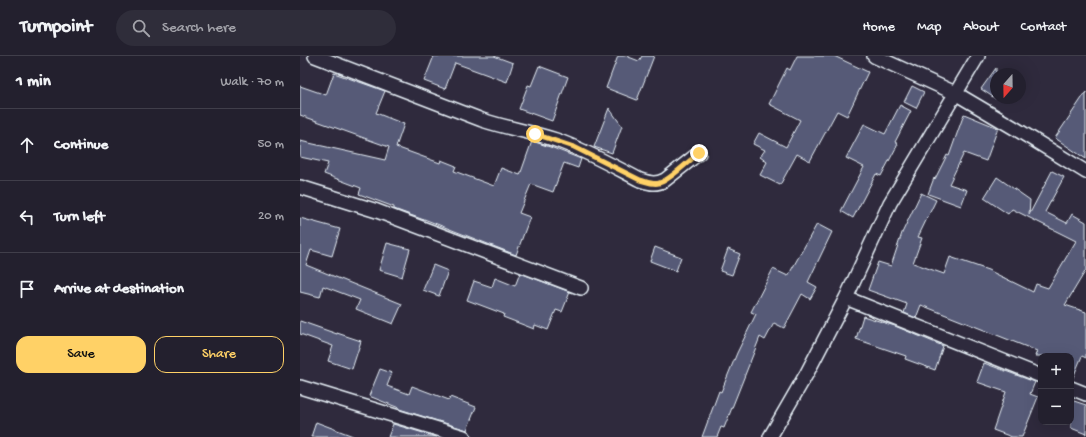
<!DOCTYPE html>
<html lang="en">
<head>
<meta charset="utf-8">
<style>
  body { margin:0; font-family:"Gochi Hand",sans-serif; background:#2f2d3a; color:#f1f3f6 }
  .controls { position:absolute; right:12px; bottom:12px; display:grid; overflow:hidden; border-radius:8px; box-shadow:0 4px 16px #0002 }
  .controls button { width:36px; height:36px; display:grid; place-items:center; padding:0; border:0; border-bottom:1px solid #403e4a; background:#23202e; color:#f1f3f6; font:20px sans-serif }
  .compass { position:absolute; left:690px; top:12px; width:36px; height:36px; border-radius:50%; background:#23202e; box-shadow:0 4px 16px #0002; rotate:200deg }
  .stop { position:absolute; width:12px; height:12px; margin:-9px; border:3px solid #ffd166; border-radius:50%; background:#fff }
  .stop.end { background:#ffd166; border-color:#fff; box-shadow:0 1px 4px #0008 }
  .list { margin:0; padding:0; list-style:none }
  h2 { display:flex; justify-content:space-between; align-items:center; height:52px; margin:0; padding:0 16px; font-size:17px }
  h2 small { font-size:13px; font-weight:400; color:#a3a3aa }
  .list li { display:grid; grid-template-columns:26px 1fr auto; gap:12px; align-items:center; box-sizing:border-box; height:72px; padding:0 16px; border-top:1px solid #403e4a }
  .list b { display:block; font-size:15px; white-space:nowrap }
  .list em { font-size:13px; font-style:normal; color:#a3a3aa }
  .actions { display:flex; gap:8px; padding:12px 16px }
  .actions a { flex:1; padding:9px 0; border:1px solid #ffd166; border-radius:12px; text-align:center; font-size:14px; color:#ffd166 }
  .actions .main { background:#ffd166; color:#111 }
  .icon { flex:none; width:22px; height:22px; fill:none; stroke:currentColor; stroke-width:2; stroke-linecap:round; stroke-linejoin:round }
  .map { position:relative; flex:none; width:786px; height:381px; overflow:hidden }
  header { display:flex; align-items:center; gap:24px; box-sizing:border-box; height:56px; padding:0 20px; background:#23202e; border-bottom:1px solid #403e4a }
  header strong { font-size:19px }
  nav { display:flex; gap:22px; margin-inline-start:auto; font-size:14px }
  .search { width:280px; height:36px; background:#2f2d3a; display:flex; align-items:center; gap:10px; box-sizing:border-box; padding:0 14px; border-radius:22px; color:#a3a3aa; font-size:15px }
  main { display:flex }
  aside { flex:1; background:#23202e }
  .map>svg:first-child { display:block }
  .building { fill:#575a77; stroke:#e8f1f8 }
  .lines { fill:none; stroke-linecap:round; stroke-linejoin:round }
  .minor-casing { stroke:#e8f1f8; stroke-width:16 }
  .minor { stroke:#2f2a3d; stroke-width:13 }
  .route { stroke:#ffd166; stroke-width:5 }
</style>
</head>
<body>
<header>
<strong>Turnpoint</strong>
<div class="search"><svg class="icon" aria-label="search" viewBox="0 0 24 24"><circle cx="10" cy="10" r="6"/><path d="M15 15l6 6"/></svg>Search here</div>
<nav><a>Home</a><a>Map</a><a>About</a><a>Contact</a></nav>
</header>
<main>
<aside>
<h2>1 min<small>Walk · 70 m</small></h2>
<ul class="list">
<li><svg class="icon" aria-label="ahead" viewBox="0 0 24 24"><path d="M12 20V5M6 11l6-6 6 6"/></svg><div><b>Continue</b></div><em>50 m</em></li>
<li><svg class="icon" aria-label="left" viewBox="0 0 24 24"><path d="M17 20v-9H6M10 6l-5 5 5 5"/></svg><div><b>Turn left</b></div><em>20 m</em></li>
<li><svg class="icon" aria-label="arrive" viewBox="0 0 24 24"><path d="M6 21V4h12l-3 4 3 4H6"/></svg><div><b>Arrive at destination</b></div></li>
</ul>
<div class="actions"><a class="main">Save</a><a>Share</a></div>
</aside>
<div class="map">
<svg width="786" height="381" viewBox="0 0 786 381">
  <rect width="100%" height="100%" fill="#2f2a3d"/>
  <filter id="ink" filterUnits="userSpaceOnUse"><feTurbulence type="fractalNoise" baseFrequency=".025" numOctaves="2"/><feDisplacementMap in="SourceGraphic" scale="8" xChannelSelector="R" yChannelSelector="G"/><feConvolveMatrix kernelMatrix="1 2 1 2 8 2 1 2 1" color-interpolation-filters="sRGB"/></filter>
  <g filter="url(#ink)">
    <path class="building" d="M134,0h60l19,7 -6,19 -52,-19 -10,26 -21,-8z
      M318,0h8l13,5 3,-5h12l-17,44 -31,-12z
      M497,0h37l34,16 -21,44 -10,-5 -27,50 -13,-7 -17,31 -20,-10 7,-13 -7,-5 5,-7 -12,-6 6,-11 27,14 14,-27 -31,-16 18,-36 3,2z
      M239,10l29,11 -16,44 -33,-12 9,-24 3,1z
      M696,12v31l-15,-10z
      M34,17l51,18 -9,22 28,11 -8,23 44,16 1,-3 15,6 -2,5 40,15 7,-18 19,7 12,-34 21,7 28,11 -3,9 -14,-5 -11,29 -22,-8 -12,29 11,4 -14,38 -92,-36v1l-30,-11v-2l-35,-13 2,-6 -37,-14 4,-11 -28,-6v-16l85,19 4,-13 -89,-32v-29l26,9z
      M612,30l12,6 -8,16 -12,-6z
      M786,36v67l-31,-21z
      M600,49l11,6 -16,31 3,2 -17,32 -5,-2 -23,44 -12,-7 23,-44 -18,-9 18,-34 21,10z
      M309,52l13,18 -10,27 -18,-6z
      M664,58l34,14 -12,33 -22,-8 -15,31 18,6 -6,16 -33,-12 6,-16 1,1 12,-24 2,1z
      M752,115l12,6 -19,35 22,11 5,-9 14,8v48l-21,35 21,7v46l-4,-2 -10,24 -1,-24h-36l2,-5 -116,-46 -5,13 -12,-5 3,-9 -39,-14 10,-28 13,4 11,-33 19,-40 15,7 -18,37 4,1 -9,25 31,11 6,-17 38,13 45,22 3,-8 12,4 28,-47 -64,-32 -4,5 -24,-16 13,-21 33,23 -1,15z
      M0,162l40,11 -8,27 -21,-6 -5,15 96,39 -9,20 -37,-15 4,-9 -37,-14 -3,11 -20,-5z
      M517,168l15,8 -24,50 9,5 -7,12 -8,-5 -18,34 -10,-5 -9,17 -5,-3 -36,91 -3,-1 -4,10h-15l17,-46 2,1 16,-39 19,-39 -5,-2 22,-43 15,7z
      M87,187l23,6 -8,28 -23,-7z
      M355,191l26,10 -5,14 -26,-10z
      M428,193l12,5 -8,21 -12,-4z
      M133,209l15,6 -9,25 -16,-6z
      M220,217l50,19 -8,20 -6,-2 -8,20 -13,-5 -1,4 -31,-12 1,-3 -37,-14 7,-19 18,6 3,-9 20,8z
      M563,260l32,10 48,20 -8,24 -30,-11 1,-3 -50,-17z
      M0,265l37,13v-1l24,8 -9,28 -24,-8 5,-15 -33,-12z
      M684,307l51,19 -5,12 8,3 -16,40h-10l-19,-7 13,-38 -29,-10z
      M80,313l12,4 -5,13 22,8 3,-8 37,14 1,-3 26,10 -9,23 -68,-21v-1l-30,-12z
      M771,344l15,5v29l-15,-6z
      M16,366l37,14v1h-42z
      M93,368l44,13h-49z"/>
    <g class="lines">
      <defs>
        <path id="minor" d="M15,0l167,64c24,8 50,12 74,20 29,10 57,26 84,40 10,3 15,5 25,0l34,-27
          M574,0l81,37 61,36 70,43
          M0,131l77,24 204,77
          M546,242l195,78
          M0,331l164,50
          M771,332l15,6
          M470,381l37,-64 39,-75 44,-95 88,-147"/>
      </defs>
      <use href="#minor" class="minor-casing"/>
      <use href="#minor" class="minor"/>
    </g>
  </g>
  <g class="lines" filter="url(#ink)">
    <path class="route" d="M235,78l39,13 66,33c5,1 13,5 19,3 9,-1 32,-24 40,-30"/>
  </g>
</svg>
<div class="controls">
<button>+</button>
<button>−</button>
</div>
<svg class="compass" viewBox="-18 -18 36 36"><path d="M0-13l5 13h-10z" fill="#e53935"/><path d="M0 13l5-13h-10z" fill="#a3a3aa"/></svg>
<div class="stop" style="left:235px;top:78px"></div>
<div class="stop end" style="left:399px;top:97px"></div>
</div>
</main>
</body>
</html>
